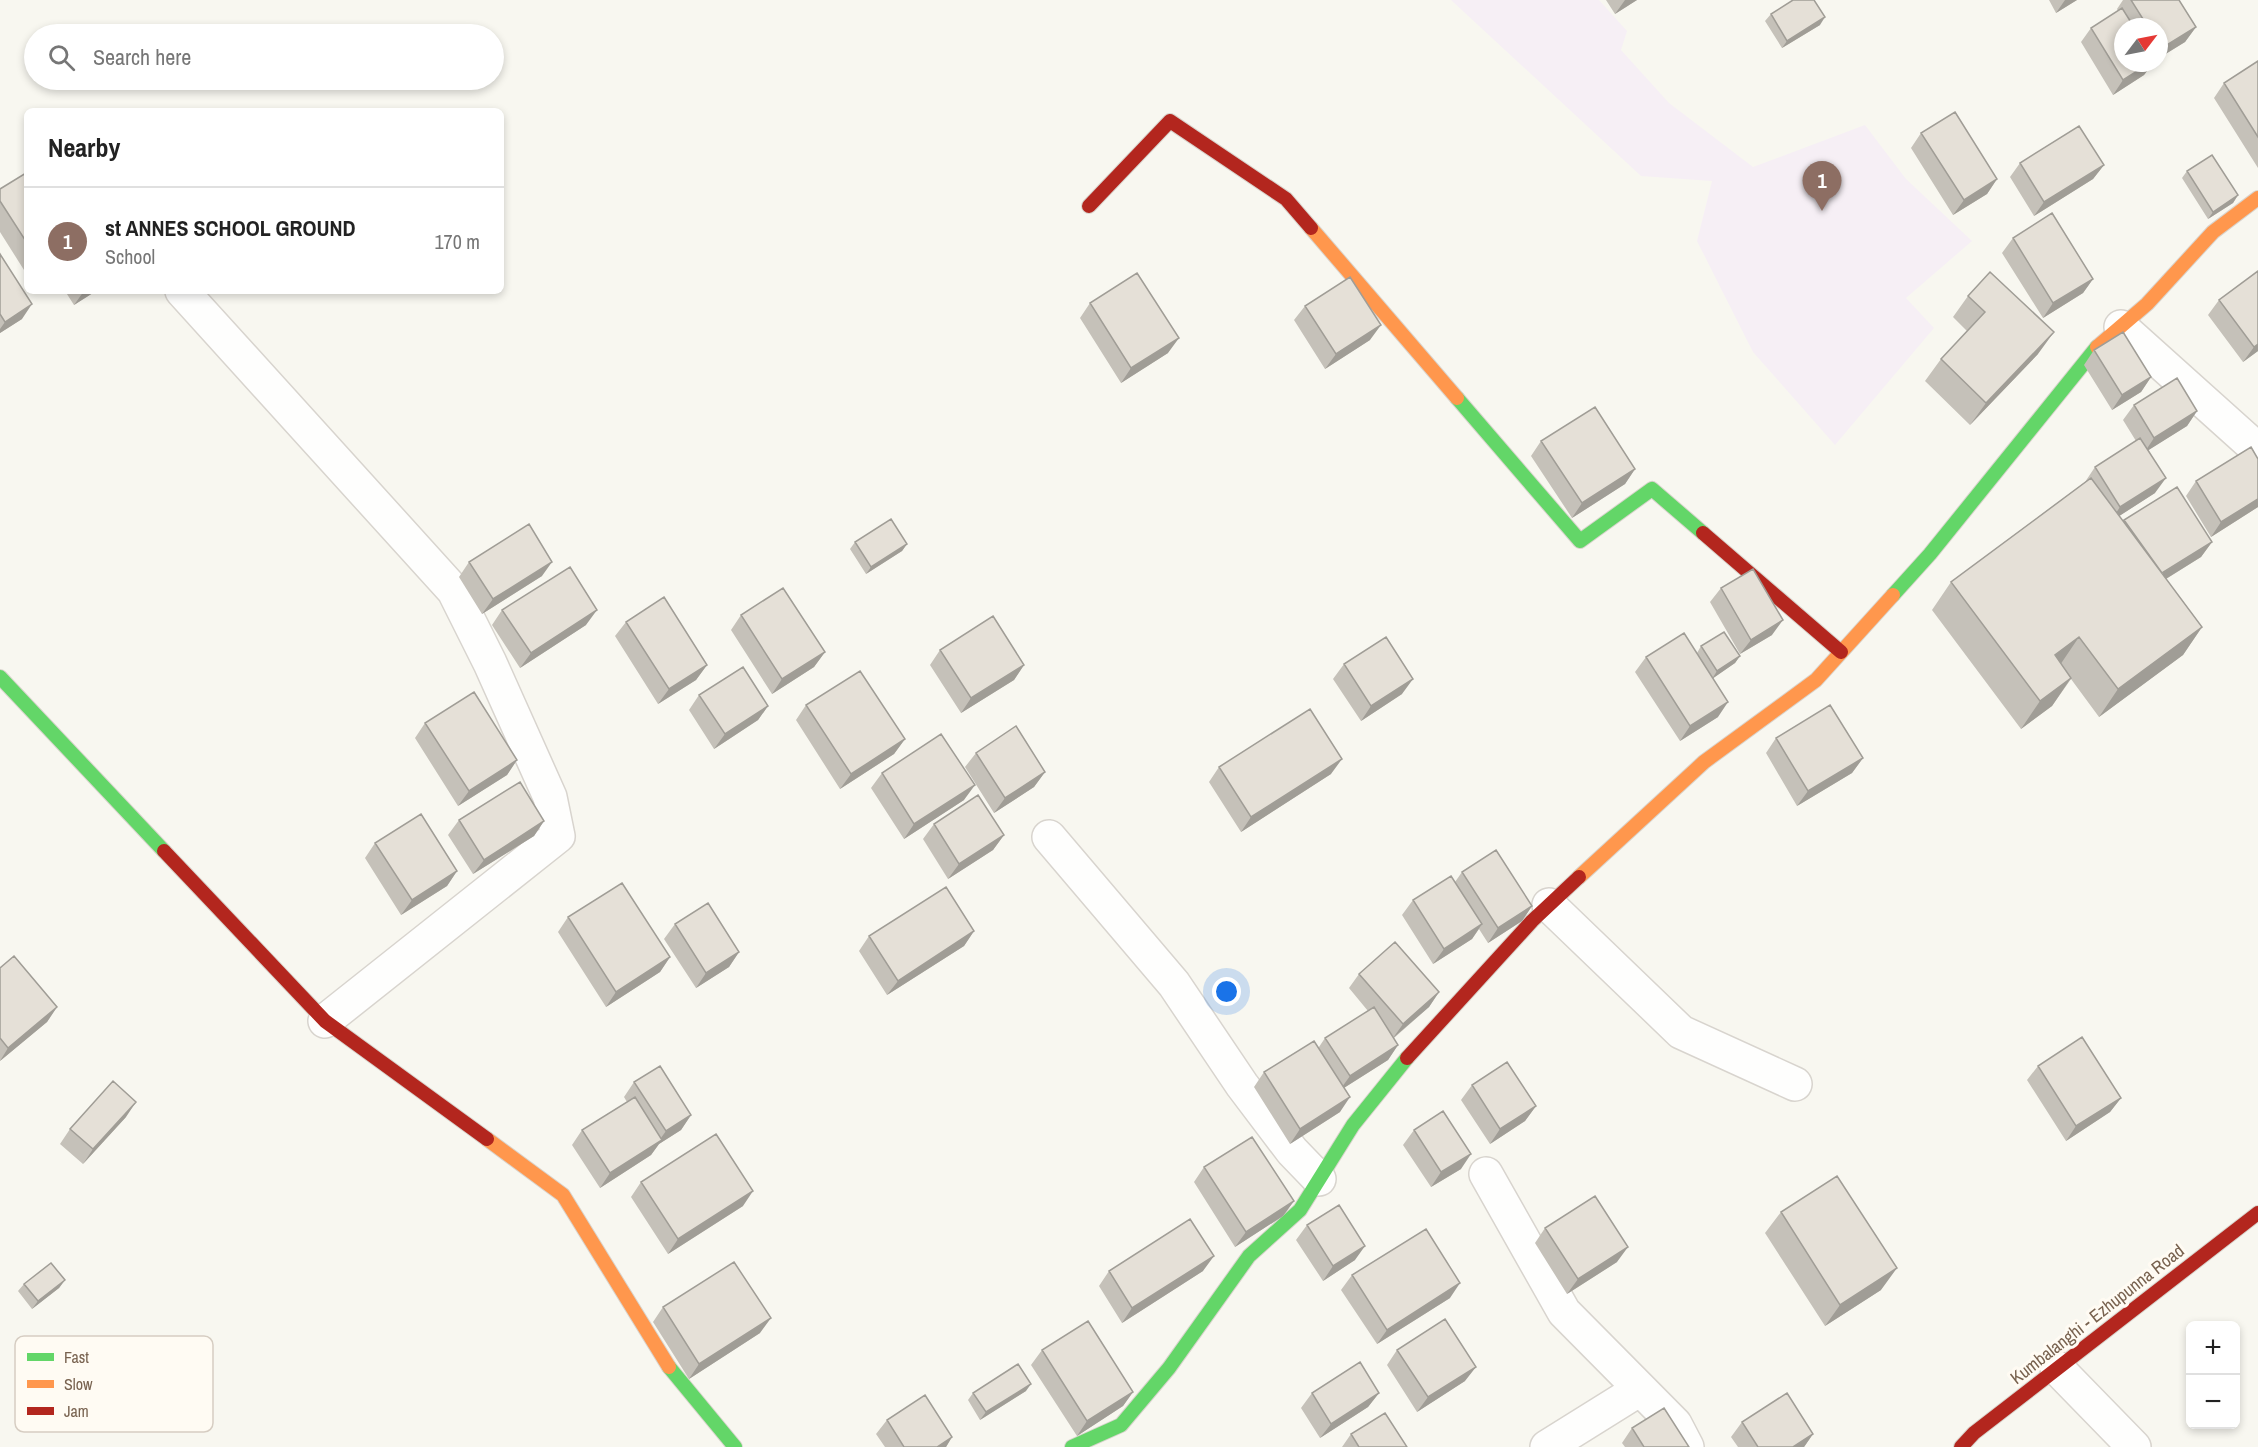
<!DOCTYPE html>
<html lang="en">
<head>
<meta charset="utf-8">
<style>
  body { margin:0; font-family:"Archivo Narrow",sans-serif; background:#f2f2f2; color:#222 }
  .controls { position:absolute; right:18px; bottom:18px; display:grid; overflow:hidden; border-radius:9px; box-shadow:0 3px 9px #0003 }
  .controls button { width:54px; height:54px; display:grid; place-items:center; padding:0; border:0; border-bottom:2px solid #e0e0e0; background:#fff; color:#222; font:30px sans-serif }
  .compass { position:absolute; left:2114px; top:18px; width:54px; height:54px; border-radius:50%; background:#fff; box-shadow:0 3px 9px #0003; rotate:58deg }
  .you { position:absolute; left:1227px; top:992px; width:21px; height:21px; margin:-15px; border:4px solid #fff; border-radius:50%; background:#1a73e8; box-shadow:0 0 0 9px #1a73e833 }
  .badge { display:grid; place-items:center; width:39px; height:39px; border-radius:50%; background:#111827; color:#fff; font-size:20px; font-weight:700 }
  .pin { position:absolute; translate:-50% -50px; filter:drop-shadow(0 2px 3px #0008) }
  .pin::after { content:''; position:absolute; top:32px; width:21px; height:18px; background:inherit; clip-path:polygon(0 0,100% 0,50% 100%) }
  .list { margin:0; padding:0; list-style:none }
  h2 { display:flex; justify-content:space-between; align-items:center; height:78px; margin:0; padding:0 24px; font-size:26px }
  h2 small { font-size:20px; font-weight:400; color:#767676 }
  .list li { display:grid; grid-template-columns:39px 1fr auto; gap:18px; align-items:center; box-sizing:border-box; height:108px; padding:0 24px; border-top:2px solid #e0e0e0 }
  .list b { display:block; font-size:22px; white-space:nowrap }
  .list p { margin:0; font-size:20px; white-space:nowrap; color:#767676 }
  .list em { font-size:20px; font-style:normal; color:#767676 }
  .icon { flex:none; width:33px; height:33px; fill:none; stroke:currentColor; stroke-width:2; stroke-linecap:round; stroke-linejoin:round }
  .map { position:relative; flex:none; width:2258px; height:1447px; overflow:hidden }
  .search { position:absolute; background:#fff; box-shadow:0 3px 9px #0003; left:24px; top:24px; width:480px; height:66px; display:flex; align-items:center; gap:15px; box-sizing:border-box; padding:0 21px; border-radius:33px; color:#767676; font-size:22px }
  .panel { position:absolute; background:#fff; box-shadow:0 3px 9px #0003; left:24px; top:108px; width:480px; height:186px; border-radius:9px }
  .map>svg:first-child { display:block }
  .education { fill:#f6eff5 }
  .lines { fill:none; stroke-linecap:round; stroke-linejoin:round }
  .street-casing { stroke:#d8d4ce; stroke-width:36 }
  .fast-casing { stroke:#d9d4cd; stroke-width:16 }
  .slow-casing { stroke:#d9d4cd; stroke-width:16 }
  .jam-casing { stroke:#d9d4cd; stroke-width:16 }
  .street { stroke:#fefefd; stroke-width:33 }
  .fast { stroke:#63d668; stroke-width:14 }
  .slow { stroke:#ff974d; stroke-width:14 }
  .jam { stroke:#b3261e; stroke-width:14 }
  .wall { fill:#c5c1b9 }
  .shaded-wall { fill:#a09d96 }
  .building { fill:#e5e0d7; stroke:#a09d96; stroke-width:1.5 }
  .labels { text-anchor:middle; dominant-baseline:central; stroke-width:6; stroke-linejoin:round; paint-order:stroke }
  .street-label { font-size:18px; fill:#78624f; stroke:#fffbf3 }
  .key { fill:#fffbf3; stroke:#d6cdc2; stroke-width:1.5 }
  .key-label { font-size:16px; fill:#78624f }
</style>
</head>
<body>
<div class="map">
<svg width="2258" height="1447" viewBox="0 0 2258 1447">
  <rect width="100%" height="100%" fill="#f8f7f0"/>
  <path class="education" d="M1451,0h148l28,31 -6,19 48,53 84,64 112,-42 41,54 66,62 -66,57 28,30 -99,117 -82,-93 -56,-111 15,-60 -71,-5z"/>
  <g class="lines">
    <defs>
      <path id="street" d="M182,291l272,300 36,72 60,134 8,39 -233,185
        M2121,327l137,123
        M1049,837l125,147 68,101 50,66 27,28
        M1549,905l132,127 114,52
        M1486,1174l78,138 111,112 12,23
        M2057,1368l77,79
        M1547,1447l93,-58"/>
      <path id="fast" d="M1457,398l123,143 72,-52 51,44
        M1893,595l37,-41 167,-207
        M0,677l164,174
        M669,1367l66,80
        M1072,1447l49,-22 48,-57 80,-112 51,-46 53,-85 54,-67"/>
      <path id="slow" d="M1311,228l146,170
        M2097,347l50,-43 66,-72 45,-34
        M1579,877l125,-115 112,-82 77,-85
        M487,1139l76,56 106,172"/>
      <path id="jam" d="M1089,206l81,-85 116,78 25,29
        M1703,533l138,119
        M164,851l161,170 162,118
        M1407,1058l125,-137 47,-44
        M1961,1447l13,-14 284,-220"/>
    </defs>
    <use href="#street" class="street-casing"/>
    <use href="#fast" class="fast-casing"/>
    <use href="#slow" class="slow-casing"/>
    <use href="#jam" class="jam-casing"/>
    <use href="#street" class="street"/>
    <use href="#fast" class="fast"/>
    <use href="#slow" class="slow"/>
    <use href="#jam" class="jam"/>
  </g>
  <path class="wall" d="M1606,0h31l-22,14z
    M2049,0h28l-21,13z
    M2123,0h56l17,27 -11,15 -26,16v-31h-36v36h30l-9,12 -31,20 -32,-53 10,-14 27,-17 -1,-2z
    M1771,14l49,11 -38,23 -17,-27z
    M2258,61v107l-44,-70 10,-15z
    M1921,133l76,46 -10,15 -34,21 -42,-67z
    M2020,163l84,2 -11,14 -59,37 -24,-39z
    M2187,171l51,24 -5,8 -25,16 -26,-41z
    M27,174v94l-3,2 -24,-38v-43z
    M2013,238l80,41 -10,14 -40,25 -41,-65z
    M0,254l22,65 -22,14z
    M65,291h31l-22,14z
    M1968,296l70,58 -68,71 -45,-44 16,-22 26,-28 -14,-14z
    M2219,300l39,51 -15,11 -35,-47z
    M1090,303l78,50 -47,30 -41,-65z
    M1305,306l65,34 -45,29 -31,-49z
    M2094,350l57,27 -10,15 -29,18 -28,-45z
    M2134,405l63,6 -10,15 -39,24 7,43 -36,23 4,5 89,21 -11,15 -35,22 36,48 -19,28 -84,62 -28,-38 -19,27 -31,23 -89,-119 19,-28 134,-100 10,-15 41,-26 -13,-21z
    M1541,441l94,28 -10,15 -53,34 -41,-62z
    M2258,459v48l-47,30 -25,-41 10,-15z
    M855,542l52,2 -5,7 -36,23 -16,-25z
    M469,562l73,14 -60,38 -23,-37z
    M1721,588l51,47 -32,19 -30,-52z
    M502,610l84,15 -66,43 -28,-43z
    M741,615l84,37 -11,15 -42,27 -41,-64z
    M626,622l81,43 -11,15 -38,24 -43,-68z
    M1701,646l39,10 -5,7 -22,15 5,39 -38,24 -45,-69 11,-15 51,-4z
    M940,650l84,15 -10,15 -53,33 -31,-48z
    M1344,664l58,30 -41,27 -28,-42z
    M699,695l69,11 -10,14 -44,29 -25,-39z
    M806,705l99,34 -11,15 -54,35 -44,-69z
    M425,723l92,37 -10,15 -49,31 -43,-68z
    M1776,738l87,20 -11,15 -55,33 -31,-53z
    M976,753l69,19 -11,15 -40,26 -29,-46z
    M1219,767l112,7 -90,58 -32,-50z
    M882,773l82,27 -60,39 -33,-51z
    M459,820l85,1 -10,15 -61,38 -25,-39z
    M934,824l70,11 -11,15 -45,29 -25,-40z
    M375,843l82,28 -10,15 -46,29 -36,-57z
    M1462,872l70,34 -10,15 -34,22 -9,-14 -7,10 -39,25 -31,-49 11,-15 42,-18z
    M568,917l102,40 -10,15 -54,35 -48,-75z
    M675,924l64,28 -10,15 -33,21 -32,-49z
    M974,931l-10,15 -77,49 -28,-44 10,-15z
    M0,968l57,39 -10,15 -47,39z
    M1359,974l80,18 -10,15 -35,31 4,7 -10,15 -44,28 -4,24 -50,32 -36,-57 10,-15 55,-25 6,-9 43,-27 -19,-23z
    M2038,1066l83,32 -11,14 -44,29 -39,-61z
    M634,1082l57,33 -10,15 -22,14 -8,11 -51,33 -28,-43 10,-15 45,-28 -3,-5z
    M1472,1085l64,21 -11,15 -35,23 -29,-44z
    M126,1117l-43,47 -23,-20 10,-15z
    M1414,1130l47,39 -30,18 -28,-42z
    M1204,1167l90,34 -11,15 -48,31 -41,-65z
    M641,1182l102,24 -75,48 -37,-57z
    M1781,1212l100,78 -56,36 -60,-93z
    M1307,1225l48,35 -32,21 -27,-41z
    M1545,1228l72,34 -50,32 -32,-51z
    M1109,1271h94l-81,52 -23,-37z
    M1352,1275l98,23 -73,46 -36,-54z
    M65,1280l-6,8 -27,21 -14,-18 6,-7z
    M663,1307l97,26 -71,46 -36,-57z
    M1042,1350l91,42 -10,14 -46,30 -46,-71z
    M1397,1350l68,31 -48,31 -30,-47z
    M1026,1391l-46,29 -12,-20 5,-7z
    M1312,1393h67l-11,14 -48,31 -19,-30z
    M887,1420l65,17 -6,10h-61l-9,-13z
    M1742,1422l71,12 -9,13h-66l-7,-10z
    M1632,1428l57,19h-64l-3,-4z
    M1351,1434l56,13h-65z"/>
  <path class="shaded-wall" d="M1625,0h12l-22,14z
    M2065,0h12l-21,13z
    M1825,17l-5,8 -38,23 5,-7z
    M2196,27l-11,15 -26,16v-6l3,-4z
    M2150,63h3l-9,12 -31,20 10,-15z
    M2104,165l-11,14 -59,37 10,-14z
    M1997,179l-10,15 -34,21 11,-15z
    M2238,195l-5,8 -25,16 5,-7z
    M2093,279l-10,14 -40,25 10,-15z
    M84,291h12l-22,14z
    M32,304l-10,15 -22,14v-4l5,-7z
    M1381,325l-11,15 -45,29 11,-15z
    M2054,332l-16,22 -68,71 16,-22z
    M1179,338l-11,15 -47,30 10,-15z
    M2258,344v7l-15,11 11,-15z
    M2151,377l-10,15 -29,18 10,-15z
    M2197,411l-10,15 -43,27 10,-15z
    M1635,469l-10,15 -53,34 10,-15z
    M2166,478l-11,15 -45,29 10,-15z
    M2258,499v8l-47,30 10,-15z
    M2212,542l-11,15 -53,33 10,-14z
    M907,544l-5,7 -36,23 5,-7z
    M552,562l-10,14 -60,38 11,-15z
    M597,610l-11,15 -66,43 11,-15z
    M1783,620l-11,15 -32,19 11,-14z
    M2202,627l-19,28 -84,62 19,-28z
    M2079,637l-19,28 -5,-10z
    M825,652l-11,15 -42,27 10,-15z
    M1740,656l-5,7 -23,16 5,-8z
    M707,665l-11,15 -38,24 11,-15z
    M1024,665l-10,15 -53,33 10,-15z
    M2071,678l-19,28 -31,23 19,-28z
    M1413,679l-11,15 -41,27 10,-15z
    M1728,702l-10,15 -38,24 10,-15z
    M768,706l-10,14 -44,29 11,-15z
    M905,739l-11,15 -54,35 11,-15z
    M1863,758l-11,15 -55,33 11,-15z
    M1342,759l-11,15 -90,58 10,-15z
    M517,760l-10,15 -49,31 11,-15z
    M1045,772l-11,15 -40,26 11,-15z
    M975,785l-11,15 -60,39 10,-15z
    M544,821l-10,15 -61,38 11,-14z
    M1004,835l-11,15 -45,29 11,-15z
    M457,871l-10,15 -46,29 11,-15z
    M1532,906l-10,15 -34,22 10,-15z
    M1482,924l-10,15 -39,25 11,-15z
    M974,931l-10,15 -77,49 11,-14z
    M739,952l-10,15 -33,21 10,-15z
    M670,957l-10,15 -54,35 10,-15z
    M1439,992l-10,15 -36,31 10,-14z
    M57,1007l-10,15 -47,39 8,-13z
    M1398,1045l-10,15 -49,31 11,-15z
    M1350,1097l-10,15 -50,32 10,-15z
    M2121,1098l-11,14 -44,29 10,-15z
    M136,1102l-10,15 -43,47 10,-15z
    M1536,1106l-11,15 -35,23 10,-15z
    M691,1115l-10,15 -22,14 -8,11 -51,33 10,-15 48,-31 8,-11z
    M1471,1154l-10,15 -30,18 10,-15z
    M753,1191l-10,15 -75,48 10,-15z
    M1294,1201l-11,15 -48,31 11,-15z
    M1365,1246l-10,14 -32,21 10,-15z
    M1628,1247l-11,15 -50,32 11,-15z
    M1214,1256l-11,15 -81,52 10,-15z
    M1897,1268l-16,22 -56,36 15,-21z
    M65,1280l-6,8 -27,21 6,-8z
    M1460,1283l-10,15 -73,46 10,-14z
    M771,1318l-11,15 -71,46 10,-15z
    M1476,1367l-11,14 -48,31 11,-15z
    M1031,1384l-5,7 -46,29 6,-8z
    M1133,1392l-10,14 -46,30 10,-15z
    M1379,1393l-11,14 -48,31 11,-14z
    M1813,1434l-9,13h-11z
    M952,1437l-6,10h-9z"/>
  <path class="building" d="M1793,0h21l11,17 -38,24 -16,-27z
    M2131,0h48l17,27 -34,21 -3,-4v-17h-11z
    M2122,8l12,19h-11v36h27l-27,17 -32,-52z
    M2258,61v76l-34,-54z
    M1955,112l42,67 -33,21 -43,-67z
    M2079,126l25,39 -60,37 -24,-39z
    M2212,155l26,40 -25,17 -26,-41z
    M26,173l1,1v69l-27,-42v-12z
    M2052,213l41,66 -40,24 -40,-65z
    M0,254l32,50 -27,18 -5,-8z
    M2258,271v73l-4,3 -35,-47z
    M1990,272l64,60 -68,71 -45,-44 44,-47 -17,-16z
    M1137,273l42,65 -48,30 -41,-65z
    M1350,277l31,48 -45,29 -31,-48z
    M2123,332l28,45 -29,18 -28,-45z
    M2177,378l20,33 -43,27 -20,-33z
    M1595,407l40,62 -53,34 -41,-62z
    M2140,438l26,40 -46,29 -25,-40z
    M2251,447l7,12v40l-37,23 -25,-41z
    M2091,478l111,149 -84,62 -39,-52 -24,18 16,23 -31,23 -89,-119z
    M2177,487l35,55 -50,31 -38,-53z
    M891,519l16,25 -36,23 -16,-25z
    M529,524l23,38 -59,37 -24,-37z
    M570,567l27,43 -66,43 -29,-43z
    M1753,569l30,51 -32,20 -30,-52z
    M783,588l42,64 -43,27 -41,-64z
    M664,597l43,68 -38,24 -43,-67z
    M993,616l31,49 -53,33 -31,-48z
    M1724,632l16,24 -23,15 -16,-25z
    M1684,633l44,69 -38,24 -44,-69z
    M1386,637l27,42 -42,27 -27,-42z
    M743,667l25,39 -43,28 -26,-39z
    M860,671l45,68 -54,35 -45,-69z
    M474,692l43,68 -48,31 -44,-68z
    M1830,705l33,53 -55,33 -32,-53z
    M1310,709l32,50 -91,58 -32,-50z
    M1016,726l29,46 -40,26 -29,-45z
    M941,734l34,51 -61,39 -32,-51z
    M520,782l24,39 -60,39 -25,-40z
    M978,795l26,40 -45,29 -25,-40z
    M421,814l36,57 -45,29 -37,-57z
    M1496,850l36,56 -34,22 -36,-56z
    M1451,876l31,48 -38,25 -31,-49z
    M622,883l48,74 -54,35 -48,-75z
    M946,887l28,44 -76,50 -29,-45z
    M708,903l31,49 -33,21 -31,-49z
    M1395,942l44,50 -36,32 -44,-50z
    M14,956l43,51 -49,41 -8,-10v-70z
    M1374,1007l24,38 -48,31 -25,-38z
    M2082,1037l39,61 -45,28 -38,-60z
    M1314,1041l36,56 -50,32 -36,-57z
    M1507,1062l29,44 -36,23 -28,-44z
    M660,1066l31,49 -25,16 -32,-49z
    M113,1081l23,21 -43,47 -23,-20z
    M635,1097l27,43 -52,33 -28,-43z
    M1443,1111l28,43 -30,18 -27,-42z
    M716,1134l37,57 -75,48 -37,-57z
    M1252,1137l42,64 -48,31 -42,-65z
    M1837,1176l60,92 -57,37 -59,-93z
    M1595,1196l33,51 -50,32 -33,-51z
    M1339,1205l26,41 -32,20 -26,-41z
    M1190,1219l24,37 -82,52 -23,-37z
    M1426,1229l34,54 -73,47 -35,-55z
    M734,1262l37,56 -72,46 -36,-57z
    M51,1263l14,17 -27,21 -14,-17z
    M1445,1319l31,48 -48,30 -31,-47z
    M1088,1321l45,71 -46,29 -45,-71z
    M1360,1362l19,31 -48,31 -19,-31z
    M1018,1364l13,20 -45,28 -13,-19z
    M1787,1393l26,41 -20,13h-35l-16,-25z
    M925,1395l27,42 -15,10h-33l-17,-27z
    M1664,1408l25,39h-45l-12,-19z
    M1385,1413l22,34h-48l-8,-13z"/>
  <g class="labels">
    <g class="street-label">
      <text transform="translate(2097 1314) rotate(-38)">Kumbalanghi - Ezhupunna Road</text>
    </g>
  </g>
  <rect x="15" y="1336" width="198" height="96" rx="9" class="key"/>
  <rect x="27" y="1353" width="27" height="8" fill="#63d668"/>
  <rect x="27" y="1380" width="27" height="8" fill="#ff974d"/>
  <rect x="27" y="1407" width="27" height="8" fill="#b3261e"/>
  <g class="key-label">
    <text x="64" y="1363">Fast</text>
    <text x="64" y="1390">Slow</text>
    <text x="64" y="1417">Jam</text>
  </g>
</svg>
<div class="controls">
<button>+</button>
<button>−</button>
</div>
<svg class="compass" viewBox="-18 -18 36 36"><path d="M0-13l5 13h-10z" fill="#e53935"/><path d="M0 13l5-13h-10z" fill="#767676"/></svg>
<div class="you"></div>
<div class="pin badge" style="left:1822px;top:211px;background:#8d6e63">1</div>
<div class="search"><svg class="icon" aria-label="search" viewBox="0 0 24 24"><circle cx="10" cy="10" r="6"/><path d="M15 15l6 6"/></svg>Search here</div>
<section class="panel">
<h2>Nearby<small></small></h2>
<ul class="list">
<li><span class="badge" style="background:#8d6e63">1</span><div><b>st ANNES SCHOOL GROUND</b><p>School</p></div><em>170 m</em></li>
</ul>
</section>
</div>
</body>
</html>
